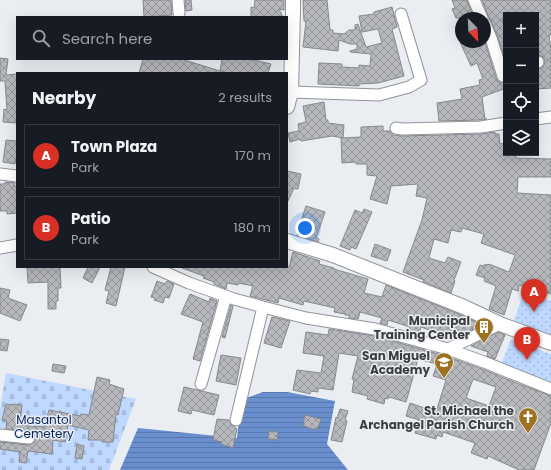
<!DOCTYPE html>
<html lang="en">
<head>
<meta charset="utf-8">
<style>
  body { margin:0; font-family:Poppins,sans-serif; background:#242831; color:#f1f3f6 }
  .controls { position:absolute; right:12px; top:12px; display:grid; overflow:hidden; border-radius:0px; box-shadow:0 4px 16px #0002 }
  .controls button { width:36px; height:36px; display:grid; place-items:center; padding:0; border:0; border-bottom:1px solid #363941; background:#171b24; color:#f1f3f6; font:20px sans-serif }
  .compass { position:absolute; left:455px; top:12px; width:36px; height:36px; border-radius:50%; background:#171b24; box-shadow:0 4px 16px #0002; rotate:156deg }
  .you { position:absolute; left:305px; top:228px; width:14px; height:14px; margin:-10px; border:3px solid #fff; border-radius:50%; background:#1a73e8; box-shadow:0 0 0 6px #1a73e833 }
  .badge { display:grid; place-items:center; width:26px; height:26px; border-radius:50%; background:#d93025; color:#fff; font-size:13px; font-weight:700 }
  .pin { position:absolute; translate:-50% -33px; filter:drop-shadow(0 1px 2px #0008) }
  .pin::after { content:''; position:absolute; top:21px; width:14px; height:12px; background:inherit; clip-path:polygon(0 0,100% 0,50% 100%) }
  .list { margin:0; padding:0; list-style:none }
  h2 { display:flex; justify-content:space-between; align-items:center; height:52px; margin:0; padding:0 16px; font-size:17px }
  h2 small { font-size:13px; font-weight:400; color:#9ea1a6 }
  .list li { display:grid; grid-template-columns:26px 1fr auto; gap:12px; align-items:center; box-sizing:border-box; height:64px; margin:0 8px 8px; padding:0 8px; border:1px solid #363941; border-radius:0px }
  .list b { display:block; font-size:15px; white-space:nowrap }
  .list p { margin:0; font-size:13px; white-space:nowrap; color:#9ea1a6 }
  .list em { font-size:13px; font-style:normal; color:#9ea1a6 }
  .icon { flex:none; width:22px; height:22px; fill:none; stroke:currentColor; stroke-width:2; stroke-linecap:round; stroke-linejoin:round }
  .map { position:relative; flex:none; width:551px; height:470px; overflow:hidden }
  .search { position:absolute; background:#171b24; box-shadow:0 4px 16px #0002; left:16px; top:16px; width:272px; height:44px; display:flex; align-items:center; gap:10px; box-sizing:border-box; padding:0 14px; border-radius:0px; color:#9ea1a6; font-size:15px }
  .panel { position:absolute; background:#171b24; box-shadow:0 4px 16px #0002; left:16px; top:72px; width:272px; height:196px; border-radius:0px }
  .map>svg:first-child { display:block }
  .cemetery { fill:url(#cemetery-stones) }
  .park { fill:url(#park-dots) }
  .water { fill:url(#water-rules) }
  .building { fill:url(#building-cross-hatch); stroke:#85888c; fill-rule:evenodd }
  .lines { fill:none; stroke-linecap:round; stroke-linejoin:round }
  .minor-casing { stroke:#929498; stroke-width:13 }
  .major-casing { stroke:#929498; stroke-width:16 }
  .minor { stroke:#fff; stroke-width:11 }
  .major { stroke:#fff; stroke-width:14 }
  .labels { text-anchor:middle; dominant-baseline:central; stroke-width:3; stroke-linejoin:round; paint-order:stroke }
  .poi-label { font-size:12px; font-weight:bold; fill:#3c3d3f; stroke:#eaedf2; text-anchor:end }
  .park-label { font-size:12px; fill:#04265e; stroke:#eaedf2 }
</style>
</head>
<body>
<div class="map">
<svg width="551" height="470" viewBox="0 0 551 470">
  <defs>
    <pattern id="cemetery-stones" width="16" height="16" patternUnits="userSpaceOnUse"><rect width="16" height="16" fill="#bfd8ff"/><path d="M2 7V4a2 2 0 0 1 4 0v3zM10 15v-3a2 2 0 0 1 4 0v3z" fill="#a5badc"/></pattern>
    <pattern id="park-dots" width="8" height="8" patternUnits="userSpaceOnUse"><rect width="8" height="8" fill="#bfd8ff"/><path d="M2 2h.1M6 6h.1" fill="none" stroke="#a5badc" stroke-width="1.8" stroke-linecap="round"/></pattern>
    <pattern id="water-rules" width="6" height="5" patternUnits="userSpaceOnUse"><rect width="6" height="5" fill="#698fce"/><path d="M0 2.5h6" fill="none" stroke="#5876a9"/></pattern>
    <pattern id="building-cross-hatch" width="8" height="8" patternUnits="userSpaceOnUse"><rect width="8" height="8" fill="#b6b8bd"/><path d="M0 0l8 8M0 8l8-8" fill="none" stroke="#95979b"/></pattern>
  </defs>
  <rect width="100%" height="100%" fill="#eaedf2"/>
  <path class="cemetery" d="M6,373l130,26 -27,71h-109v-61z"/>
  <path class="park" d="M524,292l27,9v35l-38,-13z
    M511,339l40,15v26l-1,2 -4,-2 -2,3 -44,-16z"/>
  <path class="water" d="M263,392h24l48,9 -8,43 21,26h-228l18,-42 99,10 4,-38z"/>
  <path class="building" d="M143,0h28l1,15 -28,2z
    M185,0h6l1,10 -6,1z
    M255,0h29v10l-5,-1 4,8h-32v-10l3,1z
    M303,0h24l3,30h3v3l11,1 5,-4h6v-5l3,-1 8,23 16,-4 -4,-14 -16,3 -3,-16 15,-2v-2l18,-5 5,20 -5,2 12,47 -26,7 -19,1v2l-41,-2 1,-21 23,1v3l17,1v-3l11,1 1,-12 -21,-2v-1l7,-2v-5h-7l-11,-4 -1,11 -35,-4 3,-26h-2z
    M452,0h15l7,18h-18l-4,-9 3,-1z
    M482,0h69v35h-2l2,16v37l-15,1v-20l6,-1 2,-3 1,-3 -1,-3 -2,-3 -6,-1v-40h-30v3l-4,2 4,12v30l-9,-27 -6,-14 -2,-3z
    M460,42h25l11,36 2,3 3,2 5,-1v6l-24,9 3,22h2l-7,1 -41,1 -2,-18 25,-4 -2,-10 20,-4 -1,-5 4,-1 -6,-16 -6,3z
    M0,58l8,1 -2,16 11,-1v49l-14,-1 1,-13 3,1 -2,-29h-5z
    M143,59h38l39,12v2h-81z
    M222,59h28l21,5 -3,9h-39l-9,-2z
    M324,102l2,18h2v3l16,2 -1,13 -11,-2 -31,5 -1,-2 -10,3 -2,-9 11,-2 -1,-7 8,-2 -3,-16z
    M383,126v5h7l1,2 3,2 8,1 79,-2 14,-2v2h4l1,10 6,-1v10h10v5l35,1v18h-33l-1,16 34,2v99l-32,-9 -1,6 -6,-2 -8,26 -15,-6 7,-23 -12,-5 1,-3 -9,-3 4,-10 4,1 1,-2 3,1 1,-1 20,8 6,-17 -34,-12 3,-9 -22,-6 -1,4 -10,-2 -3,13 -14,-4 -5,19 16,5 3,-6 13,5 -7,18 1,1 -4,12 -28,-11 1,-2 -21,-8 19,-52 5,-22 -11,-2 2,-12 -27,2 -4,18 -17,-5 7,-23 -10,-1v-11h-11v-2l-14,1 -1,-25 20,-1v-10z
    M6,140l11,1v12l-2,11 -12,-2z
    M287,171l14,3 -3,15 -4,-1 -7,15z
    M5,182l10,1 -1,3h3v27l-10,1v-3h-7v-27h5z
    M306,206l19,6 -9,26 3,1 -1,3 -21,-7 2,-4 -1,-1z
    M364,209l8,3 -16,37 -5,-2 -1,3 -10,-4 15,-36 7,3z
    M375,244l16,6 -4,11 -16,-5z
    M293,252l27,9 -1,3 15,4v1l34,10 -4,14 18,4 4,-12 75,30 20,9 -1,2 -21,10 -5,1 -5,-2 -1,2 -27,-10 -2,7 -10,-3 1,-4 -22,-7 -1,5 -7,-2 2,-5 -22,-6 -2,7 -9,-1v-3h-4v-1l-11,-2 1,-4 -31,-7 -1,4 -24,-7 -1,5 -28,-7 3,-10 -14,-3 -1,2 -11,-2 -1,6 -12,-5v-2l-11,-4 1,-2 -22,-8 1,-1h106z
    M27,267h33l1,21h-3v13h-2v8h-8v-27l-20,1z
    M88,267h12l-8,16 -9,-5z
    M111,267h14l-9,39 -10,-3 3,-12 -4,-1z
    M157,281l8,3 2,-3 7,3 -5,14 -4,-1 -2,6 -9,-3 1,-2 -4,-1z
    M0,288l10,2 -2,8 19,7 -7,16 -20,-8z
    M190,294l19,8 1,-4 7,3 -17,60 -7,-2 10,-37 -22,-8z
    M231,305l2,1 -8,32 -3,-1z
    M272,317l18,4 -9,27 -17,-5z
    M329,329l45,7 72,20 36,13 34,14 35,13v27l-17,47h-15l-31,-14 -1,3 -16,-6 4,-10 -32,-11 -1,5 -5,-2 -1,4 -21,-6 4,-13 -13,-4 4,-13 26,9 10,-32 -13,-4 4,-12 -19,-5 -12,43 -17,-5 -1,2 -3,-1 -1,6 -17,-5 1,-3 -16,-4 2,-13h-2l6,-23 -19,-3 -6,37 -15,-2v4l-7,-1 -1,3 -17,-4 4,-20 24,3 3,-17 -21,-3 3,-21 22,3zM473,379l23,8 -7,19 -23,-8z
    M498,332l7,3 -10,24 -8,-3 1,-4 -17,-6z
    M0,339l9,1 -2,11 -7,-1z
    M221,355l20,3 -5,27 -20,-4z
    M53,364l13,2 -2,7 -12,-2z
    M97,377l13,3 -1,4 15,5 -6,26 -2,-1 -3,28h-11v-2h-14l1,-10 -21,-5 -3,17 -12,-2 -1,14 -24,-3 -2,12 -7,-1 1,-10 -20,-3v-7l29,3 2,-1 3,-2 2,-3 -1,-4 -2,-3 -3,-1 -24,-2 1,-8 -5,-1 4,-16 6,1v-1l10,1 -2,19 14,3v-1l10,1 5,-17 31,6 1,-2 8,1z
    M184,387l35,8 -5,20 -22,-5 -1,4 -13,-3z
    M340,409l8,2 -3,9 2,1 -5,21 -11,-2 5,-23 1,1z
    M305,415l16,4 -4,11 -14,-4z
    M217,419l12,1 2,5 4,2v1l2,1 -4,19 -12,-4 1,-2 -9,-2z
    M269,431l9,1 -1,8 -9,-1z
    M77,444l7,2 -2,13 -7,-1z"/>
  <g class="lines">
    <defs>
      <path id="minor" d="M178,0l1,13
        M474,0l8,18
        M485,24l6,14 12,38
        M536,62h2
        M291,92l88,3 30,-8 12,-7 -20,-66
        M536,119l15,-2
        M396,128l6,1 79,-2 25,-4
        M0,174l17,2
        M0,248l17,-3
        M153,267l36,16 45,16 29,8 43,11 69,11 73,20 52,-25
        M448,349l36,13 67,27
        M201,384l25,-88
        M236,420l27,-113
        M0,435l29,3"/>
      <path id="major" d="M287,107l4,-15 2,-82v-10
        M287,241l46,14 131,52 36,17 51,19"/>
    </defs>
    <use href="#minor" class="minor-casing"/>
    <use href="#major" class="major-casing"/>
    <use href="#minor" class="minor"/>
    <use href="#major" class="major"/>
  </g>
  <defs>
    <symbol id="building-pin" viewBox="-11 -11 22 30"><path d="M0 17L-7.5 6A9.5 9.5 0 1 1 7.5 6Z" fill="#9d7322" stroke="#eaedf2"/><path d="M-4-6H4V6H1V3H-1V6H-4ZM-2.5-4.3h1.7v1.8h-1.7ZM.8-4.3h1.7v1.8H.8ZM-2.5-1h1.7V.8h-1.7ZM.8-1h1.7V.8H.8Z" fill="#fff"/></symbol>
    <symbol id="school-pin" viewBox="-11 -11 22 30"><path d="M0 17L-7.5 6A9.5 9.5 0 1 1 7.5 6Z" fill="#9d7322" stroke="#eaedf2"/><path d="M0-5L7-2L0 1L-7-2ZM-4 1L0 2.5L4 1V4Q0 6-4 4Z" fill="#fff"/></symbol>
    <symbol id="church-pin" viewBox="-11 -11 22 30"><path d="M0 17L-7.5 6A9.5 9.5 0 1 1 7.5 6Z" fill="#9d7322" stroke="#eaedf2"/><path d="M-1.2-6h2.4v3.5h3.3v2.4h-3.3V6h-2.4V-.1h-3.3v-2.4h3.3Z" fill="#fff"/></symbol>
  </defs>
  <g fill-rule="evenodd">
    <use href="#building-pin" x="473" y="316" width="22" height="30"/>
    <use href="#school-pin" x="433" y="351" width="22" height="30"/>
    <use href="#church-pin" x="517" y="406" width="22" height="30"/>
  </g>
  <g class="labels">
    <g class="poi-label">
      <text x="470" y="320">Municipal<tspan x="470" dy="14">Training Center</tspan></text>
      <text x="430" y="355">San Miguel<tspan x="430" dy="14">Academy</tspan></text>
      <text x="514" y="410">St. Michael the<tspan x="514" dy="14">Archangel Parish Church</tspan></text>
    </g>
    <g class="park-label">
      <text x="44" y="419">Masantol<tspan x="44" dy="14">Cemetery</tspan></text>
    </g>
  </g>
</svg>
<div class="controls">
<button>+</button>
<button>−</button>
<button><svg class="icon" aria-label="locate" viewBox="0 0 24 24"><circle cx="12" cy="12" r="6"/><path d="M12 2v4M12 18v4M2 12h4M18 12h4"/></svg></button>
<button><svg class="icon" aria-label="layers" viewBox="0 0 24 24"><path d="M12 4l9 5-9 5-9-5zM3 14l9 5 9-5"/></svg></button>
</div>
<svg class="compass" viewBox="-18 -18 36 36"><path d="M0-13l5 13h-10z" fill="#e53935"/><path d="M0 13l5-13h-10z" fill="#9ea1a6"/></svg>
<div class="you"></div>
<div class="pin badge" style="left:534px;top:312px">A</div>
<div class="pin badge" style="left:527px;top:360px">B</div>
<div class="search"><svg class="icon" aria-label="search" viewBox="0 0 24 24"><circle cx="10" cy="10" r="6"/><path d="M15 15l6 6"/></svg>Search here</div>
<section class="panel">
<h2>Nearby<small>2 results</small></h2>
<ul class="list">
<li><span class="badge">A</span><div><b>Town Plaza</b><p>Park</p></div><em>170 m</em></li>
<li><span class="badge">B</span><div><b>Patio</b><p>Park</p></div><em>180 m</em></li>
</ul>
</section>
</div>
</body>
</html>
